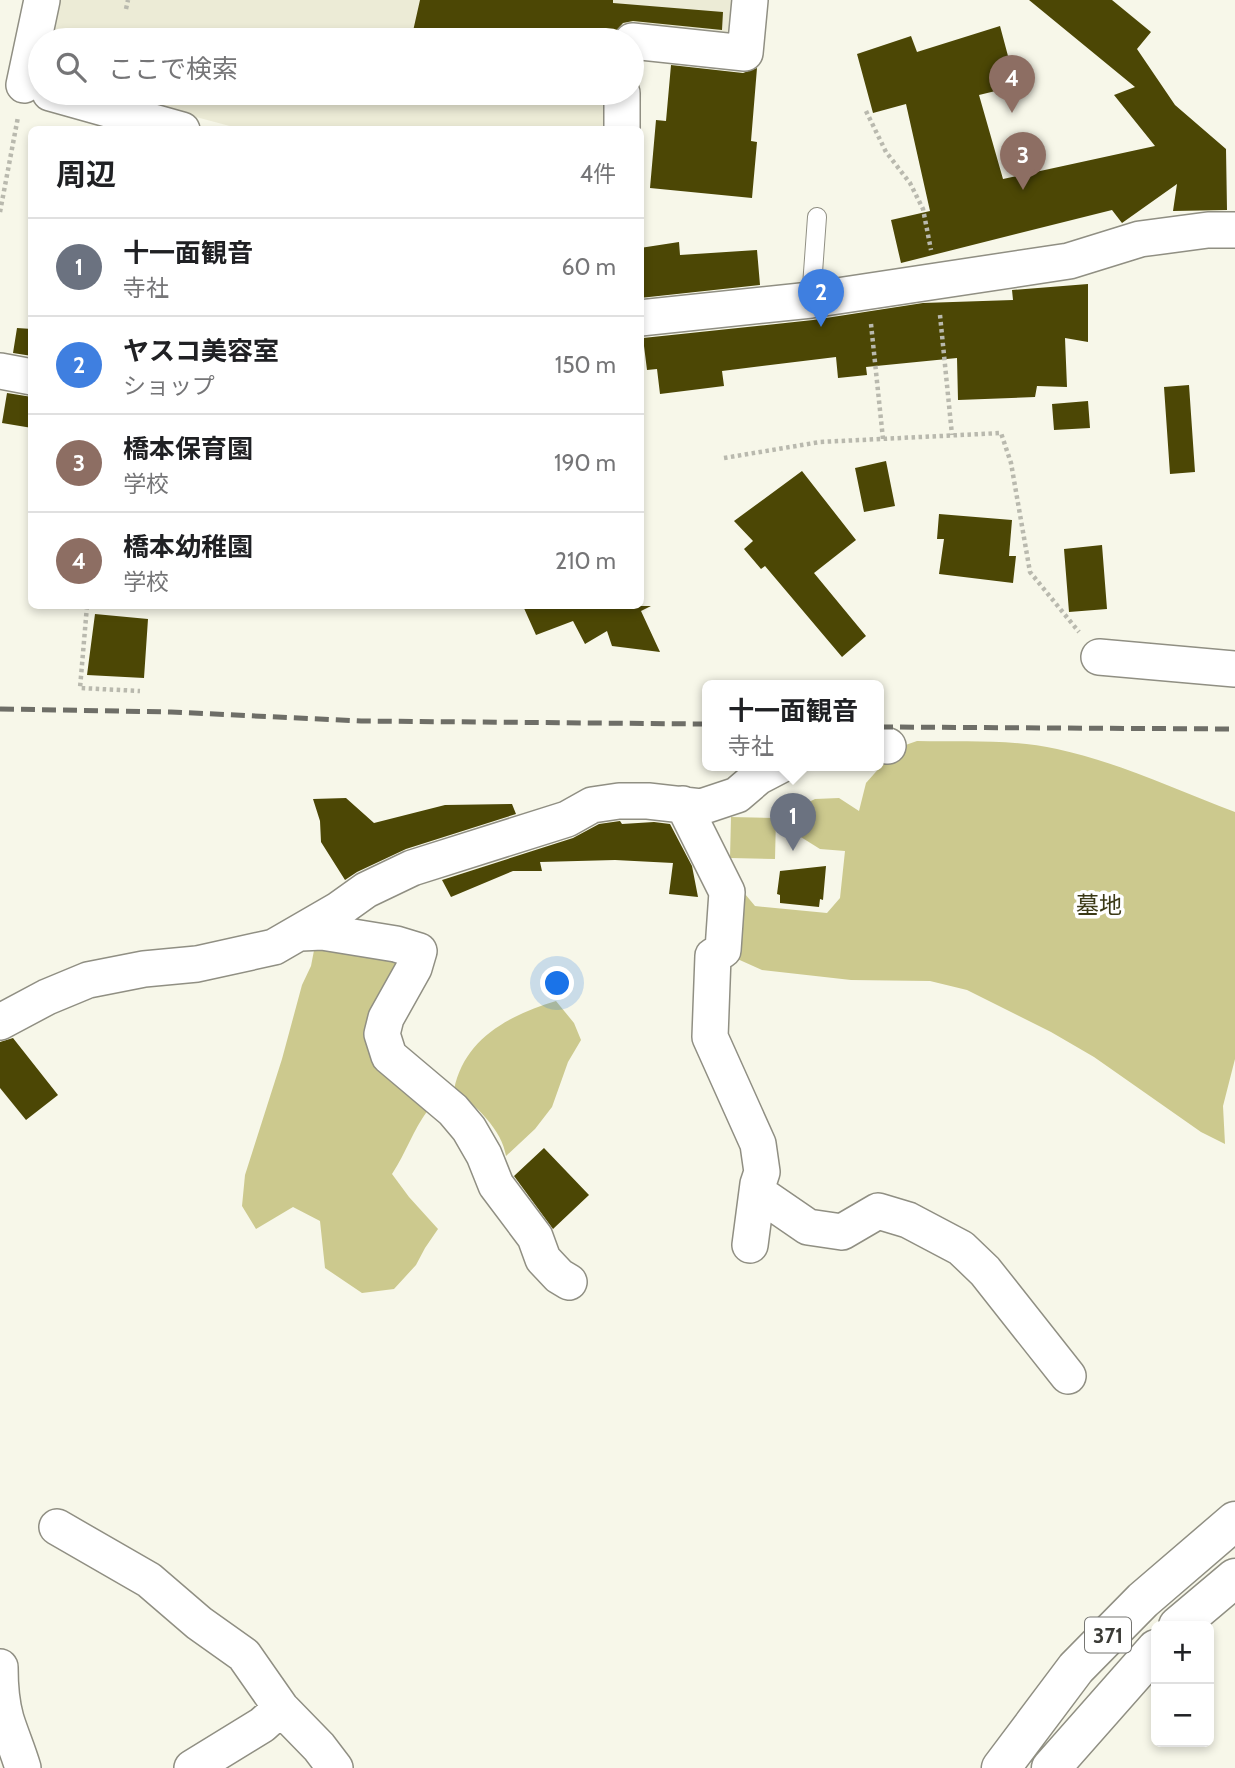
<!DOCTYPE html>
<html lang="ja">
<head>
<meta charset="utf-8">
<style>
  body { margin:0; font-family:Cabin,"Noto Sans JP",sans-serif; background:#f2f2f2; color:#202124 }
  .controls { position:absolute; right:21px; bottom:21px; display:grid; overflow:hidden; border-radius:10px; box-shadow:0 4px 10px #0003 }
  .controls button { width:63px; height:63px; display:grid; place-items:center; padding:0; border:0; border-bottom:2px solid #e0e0e0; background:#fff; color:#202124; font:35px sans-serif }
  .you { position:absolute; left:558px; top:984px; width:24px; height:24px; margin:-18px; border:5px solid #fff; border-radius:50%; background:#1a73e8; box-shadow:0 0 0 10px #1a73e833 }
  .badge { display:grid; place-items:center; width:46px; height:46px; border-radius:50%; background:#d93025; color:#fff; font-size:23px; font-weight:700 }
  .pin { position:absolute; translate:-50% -58px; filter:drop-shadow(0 2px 4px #0008) }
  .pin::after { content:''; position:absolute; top:37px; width:24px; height:21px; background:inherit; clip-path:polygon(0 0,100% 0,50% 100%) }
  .popup { position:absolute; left:702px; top:680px; width:182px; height:91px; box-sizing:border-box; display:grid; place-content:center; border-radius:10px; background:#fff; filter:drop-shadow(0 2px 5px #0005); font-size:23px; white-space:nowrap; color:#757577 }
  .popup b { font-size:26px; color:#202124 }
  .popup::after { content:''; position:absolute; left:50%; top:100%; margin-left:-14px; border:14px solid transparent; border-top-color:#fff }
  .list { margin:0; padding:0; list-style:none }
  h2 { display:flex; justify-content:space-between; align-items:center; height:91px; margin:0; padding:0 28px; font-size:30px }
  h2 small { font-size:23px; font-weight:400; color:#757577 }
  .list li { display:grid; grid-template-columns:46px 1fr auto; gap:21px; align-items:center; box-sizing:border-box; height:98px; padding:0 28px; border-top:2px solid #e0e0e0 }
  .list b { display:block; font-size:26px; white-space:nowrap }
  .list p { margin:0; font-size:23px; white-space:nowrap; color:#757577 }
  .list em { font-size:23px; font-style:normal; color:#757577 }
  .icon { flex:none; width:38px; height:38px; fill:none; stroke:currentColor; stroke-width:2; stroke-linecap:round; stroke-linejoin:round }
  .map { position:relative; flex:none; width:1235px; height:1768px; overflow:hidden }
  .search { position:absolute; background:#fff; box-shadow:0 4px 10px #0003; left:28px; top:28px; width:616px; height:77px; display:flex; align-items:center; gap:18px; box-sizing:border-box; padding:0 24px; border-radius:38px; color:#757577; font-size:26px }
  .panel { position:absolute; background:#fff; box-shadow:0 4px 10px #0003; left:28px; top:126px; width:616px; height:483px; border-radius:10px }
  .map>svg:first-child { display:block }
  .built { fill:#ecebd6 }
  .green { fill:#ccc98e }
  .building { fill:#4c4705 }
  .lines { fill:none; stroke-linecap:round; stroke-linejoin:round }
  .service-casing { stroke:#908f83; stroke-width:20 }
  .minor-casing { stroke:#908f83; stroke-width:38 }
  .trunk-casing { stroke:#908f83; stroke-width:41 }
  .path { stroke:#b9b9ae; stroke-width:4.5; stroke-dasharray:3.5 3.5; stroke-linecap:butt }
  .service { stroke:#fff; stroke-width:18 }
  .minor { stroke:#fff; stroke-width:35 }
  .trunk { stroke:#fff; stroke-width:38 }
  .rail { stroke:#6e6e67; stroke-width:5; stroke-dasharray:14 7; stroke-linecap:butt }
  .labels { text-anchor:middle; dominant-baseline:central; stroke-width:7; stroke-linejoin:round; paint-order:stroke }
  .shield { fill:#fff; stroke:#767672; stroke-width:2 }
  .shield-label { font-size:21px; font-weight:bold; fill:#3b3b36 }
  .park-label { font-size:23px; fill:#3b3916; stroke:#fff }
</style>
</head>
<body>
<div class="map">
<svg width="1235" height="1768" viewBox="0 0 1235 1768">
  <rect width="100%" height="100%" fill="#f7f7e9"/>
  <path class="built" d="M51,0h696l-5,48 -125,-8h-571z
    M106,93h503l-6,37 -362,-1z"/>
  <path class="green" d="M917,741c46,1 95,-2 140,8 61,13 119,41 178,63v247l-12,47 2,38 -24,-12 -107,-75 -43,-25 -84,-42 -37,-9 -79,-1 -89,-10 -29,-13 5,-62 7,-1 10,12 72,7 13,-15 5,-47 -25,-2 -32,-20 3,-18 24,-12 24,-1 20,13 7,-28 31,-35z
    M731,817l45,1 -1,41 -45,-1z
    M316,940l85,10 -15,55 42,105c-15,20 -22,43 -36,64l17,23 29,32 -13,19 -9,17 -22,24 -32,4 -37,-25 -5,-47 -27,-14 -37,22 -14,-23 3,-31 37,-116 20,-74 9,-19z
    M556,1001l18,22 7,17 -13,22 -16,45 -17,22 -29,27c-4,-26 -30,-51 -52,-66 10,-52 56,-75 102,-89z"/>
  <path class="building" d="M420,0h193v3l110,9 -1,18 -89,-9 -10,2 -9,10 -8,-1 -2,8h-193z
    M1029,0h83l39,32 -14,17 38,56 51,44 1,61 -54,1 4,-27 -55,39 -10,-13 -211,53 -10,-43 39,-9 -24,-107 -33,9 -16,-59 54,-18 6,16 83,-26 16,60 -37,9 24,84 152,-33 -41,-51 21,-8z
    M671,65l72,8 14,-5 -6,73 6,1 -5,56 -102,-10 6,-68 10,1z
    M679,242l1,13 77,-5 3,35 -120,13v-50z
    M1088,284v58l-23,-4 2,49 -30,-1 -2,11 -77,3 -1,-42 -91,9 1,8 -29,3 -2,-21 -114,14 2,15 -64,8 -3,-25 -10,1 -4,-32 170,-18 110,-17 90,-3 -1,-10z
    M17,328l15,1v27l-19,-3z
    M1189,385l6,87 -25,2 -6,-87z
    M7,393l25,4v31l-30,-5z
    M1088,401l2,27 -36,2 -2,-26z
    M886,461l9,45 -31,6 -9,-44z
    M802,471l54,69 -42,33 52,63 -24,21 -77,-91 -4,3 -17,-20 9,-8 -19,-20z
    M939,514l73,6 -3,36h7l-3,27 -74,-9 5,-35h-7z
    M1102,545l5,64 -38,3 -5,-63z
    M523,606h128l-10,5 19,41 -48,-6 -5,-15 -22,13 -12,-23 -37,14z
    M95,614l53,5 -4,59 -57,-3z
    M346,798l28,25 71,-18 67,-1 4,10 -110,35 -49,23 -12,8 -24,-38 -1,-21 -7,-22z
    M620,821l2,3 32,-2 16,2 22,42 6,31 -29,-3 4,-31 -58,-3 -75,2 2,9h-29l-62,26 -9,-17 131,-42 26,-14z
    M826,866l-3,34 -3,-1 -1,8 -39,-4v-8l-3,-1 3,-23z
    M13,1038l45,57 -32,25 -26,-32v-46z
    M544,1148l45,47 -36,34 -39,-53z"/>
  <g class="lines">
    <defs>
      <path id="service" d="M811,300l6,-83"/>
      <path id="minor" d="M632,41l113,12 5,-53
        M24,85l18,-85
        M50,93l132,37
        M622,93v37
        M640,318l171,-18 258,-39 71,-22 68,-9h27
        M0,371l32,6
        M1099,657l136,12
        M879,745l9,1
        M683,804l44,88 -4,58 -10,6 -3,81 48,107 4,28 -4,12 -8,61
        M301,933l21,-1 74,12 23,7 -5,17 -28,50 -4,16 7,22 64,54 16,19 15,26 12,30 39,52 8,22 16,17 10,6
        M0,1022l47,-25 41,-17 56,-11 53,-5 77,-17 64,-37 28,-20 46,-22 155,-49 25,-14 27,-4h29l53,6 36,-12 21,-18 23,-12
        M757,1192l51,35 34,5 36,-21 30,9 53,28 24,23 83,105
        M57,1527l92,53 50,43 45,32 37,53 -19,17 -70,43
        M0,1667c0,18 1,35 6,52 5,16 12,32 17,49
        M281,1708l38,39 16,21"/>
      <path id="trunk" d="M1178,1626l57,-48
        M1001,1768l75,-100 67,-68 92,-79
        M1051,1768l105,-119"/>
    </defs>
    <use href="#service" class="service-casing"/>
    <use href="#minor" class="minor-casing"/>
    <use href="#trunk" class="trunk-casing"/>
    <path class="path" d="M126,9l2,-9
      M866,111l20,41 24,31 13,26 8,41
      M0,212l18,-95
      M940,315l12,120
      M871,324l12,115
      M724,458l96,-16 181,-9 10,30 19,109 49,60
      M87,606l-7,82 60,3"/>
    <use href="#service" class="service"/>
    <use href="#minor" class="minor"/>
    <use href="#trunk" class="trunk"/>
    <path class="rail" d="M0,709l171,3 190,9 346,3
      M879,727l356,2"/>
  </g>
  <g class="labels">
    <rect class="shield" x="1085" y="1617.5" width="46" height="35" rx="5"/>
    <g class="shield-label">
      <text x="1108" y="1635">371</text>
    </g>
    <g class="park-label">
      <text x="1099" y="905">墓地</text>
    </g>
  </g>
</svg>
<div class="controls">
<button>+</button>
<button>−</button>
</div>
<div class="you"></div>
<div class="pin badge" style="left:793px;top:851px;background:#6b7280">1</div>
<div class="popup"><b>十一面観音</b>寺社</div>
<div class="pin badge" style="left:821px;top:327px;background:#3f7fe0">2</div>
<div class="pin badge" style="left:1023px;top:190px;background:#8d6e63">3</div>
<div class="pin badge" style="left:1012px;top:113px;background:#8d6e63">4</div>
<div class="search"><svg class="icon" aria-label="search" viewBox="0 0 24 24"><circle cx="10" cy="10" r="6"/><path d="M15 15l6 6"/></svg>ここで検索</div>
<section class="panel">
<h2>周辺<small>4件</small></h2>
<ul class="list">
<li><span class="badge" style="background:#6b7280">1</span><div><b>十一面観音</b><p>寺社</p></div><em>60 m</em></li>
<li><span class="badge" style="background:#3f7fe0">2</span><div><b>ヤスコ美容室</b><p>ショップ</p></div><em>150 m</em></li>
<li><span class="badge" style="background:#8d6e63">3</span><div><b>橋本保育園</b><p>学校</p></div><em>190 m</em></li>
<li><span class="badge" style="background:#8d6e63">4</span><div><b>橋本幼稚園</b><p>学校</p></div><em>210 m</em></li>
</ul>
</section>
</div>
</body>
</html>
